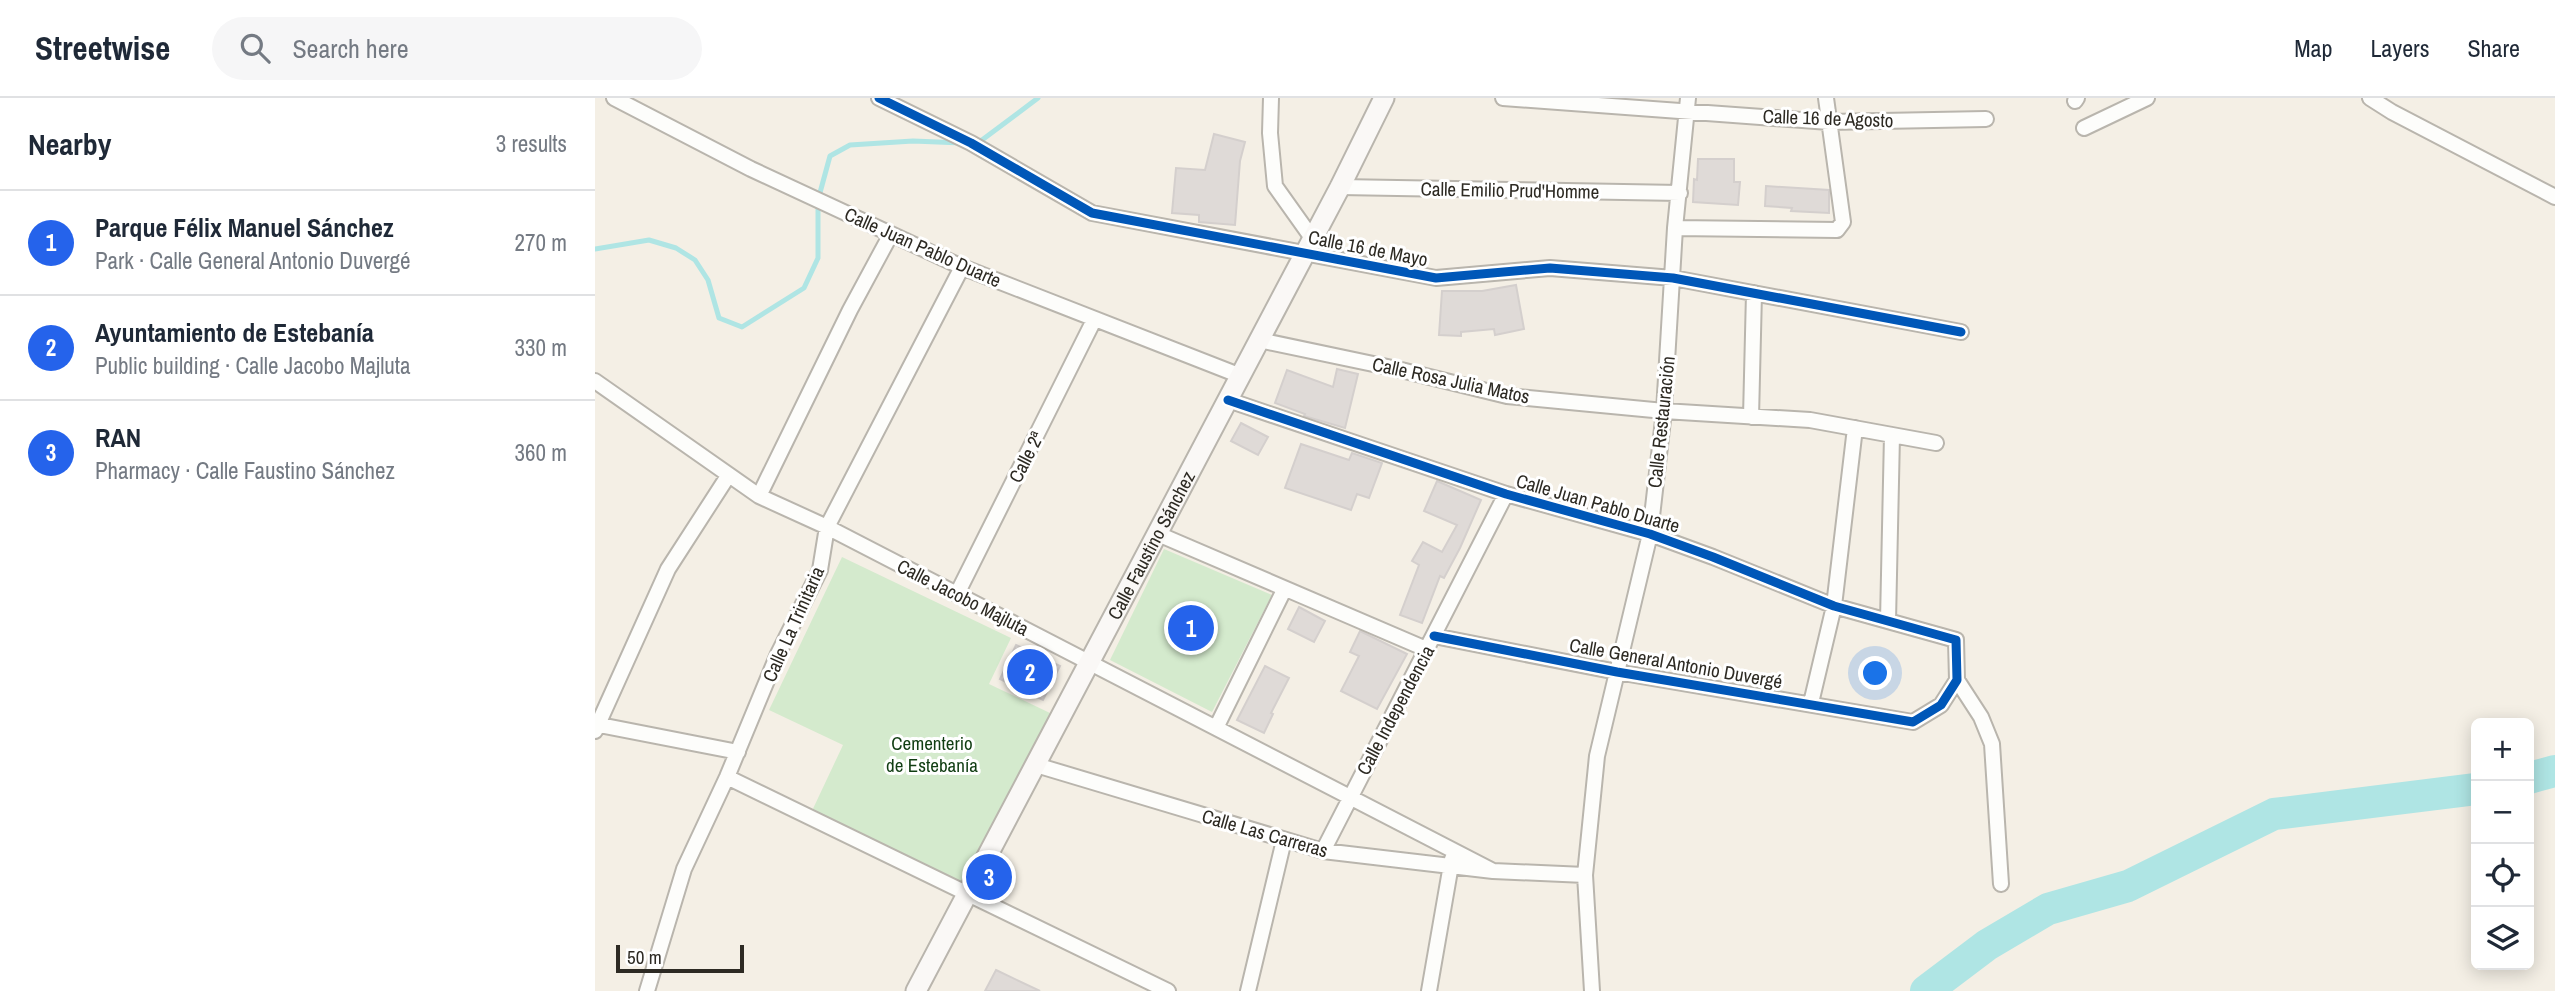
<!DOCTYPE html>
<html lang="en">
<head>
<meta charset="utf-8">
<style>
  body { margin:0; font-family:"Archivo Narrow",sans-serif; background:#f6f6f7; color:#1f2937 }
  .controls { position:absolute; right:21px; bottom:21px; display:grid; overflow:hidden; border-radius:10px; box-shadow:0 4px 18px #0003 }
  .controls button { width:63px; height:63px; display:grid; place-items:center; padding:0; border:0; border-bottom:2px solid #e0e1e3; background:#fff; color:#1f2937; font:35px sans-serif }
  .scale { position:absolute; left:21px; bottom:18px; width:128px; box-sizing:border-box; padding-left:7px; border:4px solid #2d2a23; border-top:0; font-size:19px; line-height:24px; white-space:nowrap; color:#2d2a23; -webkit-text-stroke:5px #fff; paint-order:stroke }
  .you { position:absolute; left:1281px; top:576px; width:24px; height:24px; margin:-18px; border:5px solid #fff; border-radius:50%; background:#1a73e8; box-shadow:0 0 0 10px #1a73e833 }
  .badge { display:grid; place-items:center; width:46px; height:46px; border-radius:50%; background:#2563eb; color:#fff; font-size:23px; font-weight:700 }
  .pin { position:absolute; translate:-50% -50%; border:4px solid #fff; box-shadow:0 2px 7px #0006 }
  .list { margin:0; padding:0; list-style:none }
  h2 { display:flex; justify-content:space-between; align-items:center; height:91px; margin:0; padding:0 28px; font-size:30px }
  h2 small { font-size:23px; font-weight:400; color:#747a83 }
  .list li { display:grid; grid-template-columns:46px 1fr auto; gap:21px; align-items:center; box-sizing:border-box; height:105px; padding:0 28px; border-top:2px solid #e0e1e3 }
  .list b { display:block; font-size:26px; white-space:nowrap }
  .list p { margin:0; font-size:23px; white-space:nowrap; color:#747a83 }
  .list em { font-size:23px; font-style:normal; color:#747a83 }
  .icon { flex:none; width:38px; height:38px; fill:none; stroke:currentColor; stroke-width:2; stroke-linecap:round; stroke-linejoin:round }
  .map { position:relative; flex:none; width:1960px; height:893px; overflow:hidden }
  header { display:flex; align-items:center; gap:42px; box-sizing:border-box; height:98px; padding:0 35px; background:#fff; border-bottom:2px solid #e0e1e3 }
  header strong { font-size:33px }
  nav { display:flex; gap:38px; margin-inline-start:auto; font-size:24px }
  .search { width:490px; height:63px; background:#f6f6f7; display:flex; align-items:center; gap:18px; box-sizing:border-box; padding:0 24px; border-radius:38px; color:#747a83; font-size:26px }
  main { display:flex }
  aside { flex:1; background:#fff }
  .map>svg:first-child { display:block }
  .green { fill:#d4eacd }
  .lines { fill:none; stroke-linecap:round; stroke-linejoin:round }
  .stream { stroke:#afe5e4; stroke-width:5 }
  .river { stroke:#afe5e4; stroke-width:32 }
  .building { fill:#dfdad7; stroke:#d4cfcd; stroke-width:2 }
  .street-casing { stroke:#b9b5ad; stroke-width:18 }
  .secondary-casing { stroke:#b9b5ad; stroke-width:23 }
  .street { stroke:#fdfdfb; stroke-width:14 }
  .secondary { stroke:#faf8f6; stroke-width:19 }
  .cycleway-casing { stroke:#fff; stroke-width:13 }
  .cycleway { stroke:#0057b8; stroke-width:9 }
  .labels { text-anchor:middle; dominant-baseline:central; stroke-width:6; stroke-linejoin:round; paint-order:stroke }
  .street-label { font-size:19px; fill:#2d2a23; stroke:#fff }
  .park-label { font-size:19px; fill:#103d12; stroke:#fff }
</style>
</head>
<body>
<header>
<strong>Streetwise</strong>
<div class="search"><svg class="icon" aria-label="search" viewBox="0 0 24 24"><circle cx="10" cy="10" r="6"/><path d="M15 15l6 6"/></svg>Search here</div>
<nav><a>Map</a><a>Layers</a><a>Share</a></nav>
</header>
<main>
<aside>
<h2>Nearby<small>3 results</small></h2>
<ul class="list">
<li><span class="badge">1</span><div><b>Parque Félix Manuel Sánchez</b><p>Park · Calle General Antonio Duvergé</p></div><em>270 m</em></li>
<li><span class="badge">2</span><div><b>Ayuntamiento de Estebanía</b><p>Public building · Calle Jacobo Majluta</p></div><em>330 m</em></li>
<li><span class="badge">3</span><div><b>RAN</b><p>Pharmacy · Calle Faustino Sánchez</p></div><em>360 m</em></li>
</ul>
</aside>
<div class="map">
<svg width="1960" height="893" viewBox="0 0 1960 893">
  <rect width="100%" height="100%" fill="#f4efe5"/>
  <path class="green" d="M569,451l108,46 -60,117 -102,-52z
    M247,459l169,81 -22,46 61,29 -84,174 -155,-74 32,-68 -74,-35z"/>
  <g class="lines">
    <path class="stream" d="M380,44l7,-2 56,-42
      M0,151l54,-9 27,8 19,12 13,20 11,38 23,9 62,-39 14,-30v-58l12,-44 20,-11 63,-4 49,2"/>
    <path class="river" d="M1934,680l26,-7
      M1331,893l61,-46 61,-36 80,-23 146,-72 202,-25"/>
  </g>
  <path class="building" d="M619,36l31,8 -5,19 -5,64 -36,-3v-7l-27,-2 4,-45 29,2z
    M1103,61h36v23h6l-2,23 -45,-3 1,-23 3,1z
    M1171,88l63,4v23l-38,-2 1,-3 -27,-2z
    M921,187l8,44 -29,6 -1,-6 -33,3v4l-22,-1 3,-44h40z
    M742,271l21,5 -13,54 -41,-12 1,-2 -30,-11 12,-33 46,17z
    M646,325l27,14 -10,18 -27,-14z
    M706,346l48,16 3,-7 30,10 -13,35 -12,-4 -6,16 -66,-22z
    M842,383l44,19 -21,48 -16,30 -4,-2 -18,47 -22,-8 19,-50 -7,-4 11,-19 19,10 15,-27 -33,-14z
    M704,509l26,14 -11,21 -26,-13z
    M765,533l47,23 -30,55 -36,-18 18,-35 -9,-4z
    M421,547l44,21 -17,34 -43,-21z
    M670,568l24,12 -18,35 2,1 -9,19 -27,-13z
    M401,872l44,21h-55z"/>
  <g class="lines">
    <defs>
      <path id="street" d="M19,0l137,71 211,98 279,109
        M284,0l92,45 121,70 16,3 328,62 114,-10 123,10 288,54
        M676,0l-1,35 5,53 37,52
        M908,0l326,24 157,-3
        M1775,0l22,14 163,85
        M1480,3l2,-3
        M1489,30l63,-30
        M745,89l340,6
        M1080,130l162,2 6,-8 -17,-124
        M664,242l138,29 110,27 157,15 146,9 126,23
        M0,283l164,115 68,31 666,344
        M633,302l278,94 144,40 63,23 121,49 122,34 1,40 -16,25 -28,17 -296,-50 -183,-36
        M1156,319l3,-124
        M164,398l91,-186 41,-76
        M563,436l268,115
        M362,496l137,-274
        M1293,523l4,-186
        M1362,582l24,37 11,27 9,140
        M1216,605l23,-97 21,-178
        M0,626l143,28
        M621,630l68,-138
        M0,633l73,-162 60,-93
        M441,667l287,86 170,20 92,4
        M132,679l441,214
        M728,753l183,-357
        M52,893l37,-122 43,-92 51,-123 42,-84 7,-43 135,-260
        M653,893l36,-151
        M834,893l23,-132
        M997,893l-7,-116 12,-119 53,-222 14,-123 11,-183 13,-130"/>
      <g id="secondary">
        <path id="s1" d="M321,893l424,-804 44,-89"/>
      </g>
    </defs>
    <use href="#street" class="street-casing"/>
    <use href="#secondary" class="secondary-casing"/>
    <use href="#street" class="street"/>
    <use href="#secondary" class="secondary"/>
    <defs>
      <path id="cycleway" d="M284,0l92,45 121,70 16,3 328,62 114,-10 123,10 288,54
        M633,302l278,94 144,40 63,23 121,49 122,34 1,40 -16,25 -28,17 -296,-50 -183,-36"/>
    </defs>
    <use href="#cycleway" class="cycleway-casing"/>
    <use href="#cycleway" class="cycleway"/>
  </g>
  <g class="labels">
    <g class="street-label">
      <text transform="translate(1233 20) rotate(2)">Calle 16 de Agosto</text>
      <text transform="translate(915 92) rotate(1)">Calle Emilio Prud'Homme</text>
      <text transform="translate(328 149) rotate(24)">Calle Juan Pablo Duarte</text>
      <text transform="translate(773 150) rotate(11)">Calle 16 de Mayo</text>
      <text transform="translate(856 282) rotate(12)">Calle Rosa Julia Matos</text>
      <text transform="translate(1066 324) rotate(-84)">Calle Restauración</text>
      <text transform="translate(431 359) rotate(-63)">Calle 2ª</text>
      <text transform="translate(1003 405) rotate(16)">Calle Juan Pablo Duarte</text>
      <text stroke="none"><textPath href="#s1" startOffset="504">Calle Faustino Sánchez</textPath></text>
      <text transform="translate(368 499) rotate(27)">Calle Jacobo Majluta</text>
      <text transform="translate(198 526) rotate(-66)">Calle La Trinitaria</text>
      <text transform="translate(1081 565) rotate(10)">Calle General Antonio Duvergé</text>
      <text transform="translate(800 612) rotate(-62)">Calle Independencia</text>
      <text transform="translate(670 735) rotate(16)">Calle Las Carreras</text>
    </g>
    <g class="park-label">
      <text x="337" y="645">Cementerio<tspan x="337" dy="22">de Estebanía</tspan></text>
    </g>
  </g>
</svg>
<div class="controls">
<button>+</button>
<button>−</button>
<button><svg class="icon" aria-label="locate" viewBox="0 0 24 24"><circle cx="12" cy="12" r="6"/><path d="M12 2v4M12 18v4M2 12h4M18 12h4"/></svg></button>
<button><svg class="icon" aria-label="layers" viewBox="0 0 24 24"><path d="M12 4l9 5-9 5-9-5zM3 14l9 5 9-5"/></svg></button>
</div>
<div class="scale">50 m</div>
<div class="you"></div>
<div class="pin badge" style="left:596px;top:530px">1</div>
<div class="pin badge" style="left:435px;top:574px">2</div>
<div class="pin badge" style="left:394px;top:779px">3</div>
</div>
</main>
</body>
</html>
